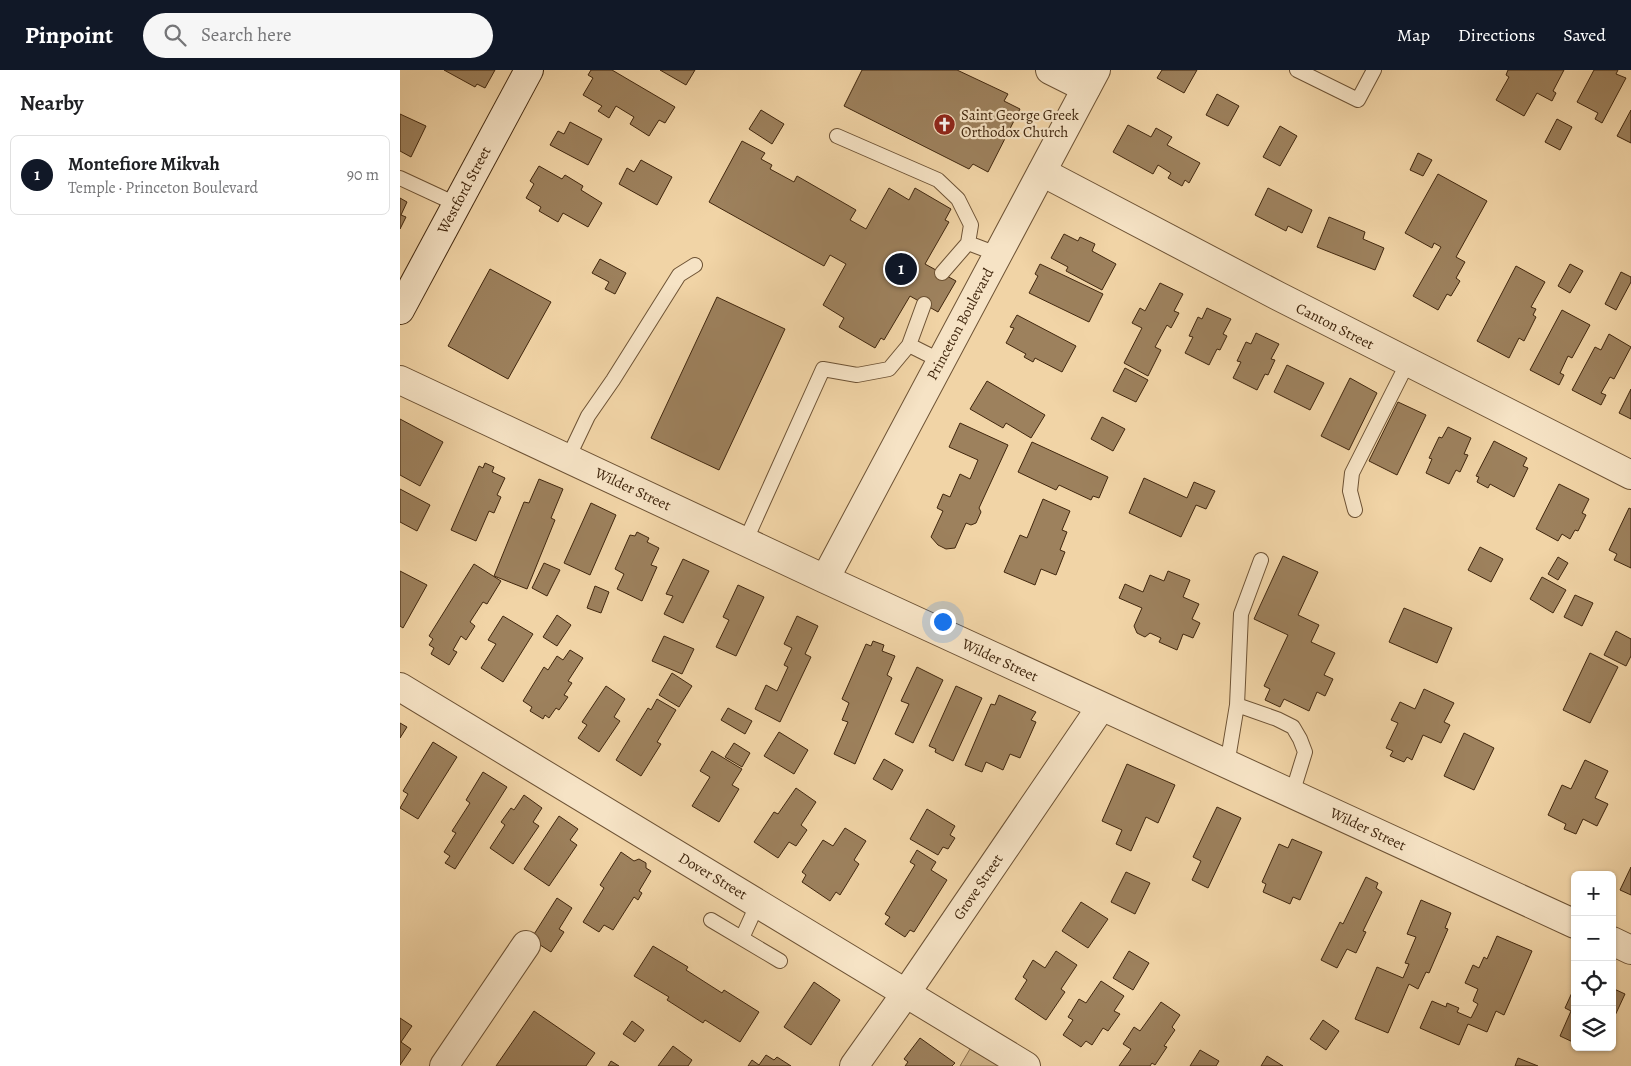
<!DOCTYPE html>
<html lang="en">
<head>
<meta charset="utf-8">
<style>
  body { margin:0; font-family:Alegreya,serif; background:#f6f6f6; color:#202124 }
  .controls { position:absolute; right:15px; bottom:15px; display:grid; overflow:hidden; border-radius:8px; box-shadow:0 1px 4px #0004 }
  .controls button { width:45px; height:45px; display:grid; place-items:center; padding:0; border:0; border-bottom:1px solid #e0e0e0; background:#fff; color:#202124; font:25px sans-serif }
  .you { position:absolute; left:542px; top:551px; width:18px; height:18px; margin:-12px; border:4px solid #fff; border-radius:50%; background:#1a73e8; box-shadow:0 0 0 8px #1a73e833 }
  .badge { display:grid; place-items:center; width:32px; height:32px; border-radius:50%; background:#111827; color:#fff; font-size:16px; font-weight:700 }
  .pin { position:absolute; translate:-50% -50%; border:2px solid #fff; box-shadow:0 1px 5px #0006 }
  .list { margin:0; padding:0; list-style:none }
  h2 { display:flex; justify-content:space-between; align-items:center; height:65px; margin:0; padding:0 20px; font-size:21px }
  h2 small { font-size:16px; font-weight:400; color:#757577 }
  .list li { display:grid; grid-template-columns:32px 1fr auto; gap:15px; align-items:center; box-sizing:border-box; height:80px; margin:0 10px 10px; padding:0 10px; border:1px solid #e0e0e0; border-radius:8px }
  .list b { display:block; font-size:19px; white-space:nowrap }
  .list p { margin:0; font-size:16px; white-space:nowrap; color:#757577 }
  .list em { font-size:16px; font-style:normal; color:#757577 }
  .icon { flex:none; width:28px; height:28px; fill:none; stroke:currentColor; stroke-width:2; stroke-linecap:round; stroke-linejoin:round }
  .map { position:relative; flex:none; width:1231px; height:996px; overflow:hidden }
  header { display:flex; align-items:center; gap:30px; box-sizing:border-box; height:70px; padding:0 25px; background:#111827; color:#fff }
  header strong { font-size:24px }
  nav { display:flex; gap:28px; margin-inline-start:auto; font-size:18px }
  .search { width:350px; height:45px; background:#f6f6f6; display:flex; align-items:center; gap:12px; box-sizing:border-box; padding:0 18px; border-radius:28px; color:#757577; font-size:19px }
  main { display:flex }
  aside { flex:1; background:#fff }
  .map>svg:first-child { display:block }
  .green { fill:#d3b78c; stroke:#8a6f4d }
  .building { fill:#9d815d; stroke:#41270e }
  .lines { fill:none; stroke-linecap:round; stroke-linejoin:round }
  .service-casing { stroke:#6d5234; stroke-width:16 }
  .minor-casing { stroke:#6d5234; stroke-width:30 }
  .tertiary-casing { stroke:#6d5234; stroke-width:30 }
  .secondary-casing { stroke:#41270e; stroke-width:30 }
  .service { stroke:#f6e3c5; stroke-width:14 }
  .minor { stroke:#f6e3c5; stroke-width:28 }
  .tertiary { stroke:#f6e3c5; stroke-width:28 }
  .secondary { stroke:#f6e3c5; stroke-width:28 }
  .labels { text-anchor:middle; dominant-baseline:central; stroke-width:4.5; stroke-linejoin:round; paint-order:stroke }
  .poi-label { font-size:15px; fill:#41270e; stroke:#f6e3c5; text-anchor:start }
  .street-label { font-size:15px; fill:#41270e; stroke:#f6e3c5 }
</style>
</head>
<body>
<header>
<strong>Pinpoint</strong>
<div class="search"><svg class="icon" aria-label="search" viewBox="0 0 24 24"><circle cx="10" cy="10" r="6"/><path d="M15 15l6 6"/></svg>Search here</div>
<nav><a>Map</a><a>Directions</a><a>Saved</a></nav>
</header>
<main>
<aside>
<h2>Nearby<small></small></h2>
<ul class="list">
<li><span class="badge">1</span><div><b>Montefiore Mikvah</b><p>Temple · Princeton Boulevard</p></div><em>90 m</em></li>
</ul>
</aside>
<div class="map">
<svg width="1231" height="996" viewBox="0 0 1231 996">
  <rect width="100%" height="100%" fill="#f1d4a6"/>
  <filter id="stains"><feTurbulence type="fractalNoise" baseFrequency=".004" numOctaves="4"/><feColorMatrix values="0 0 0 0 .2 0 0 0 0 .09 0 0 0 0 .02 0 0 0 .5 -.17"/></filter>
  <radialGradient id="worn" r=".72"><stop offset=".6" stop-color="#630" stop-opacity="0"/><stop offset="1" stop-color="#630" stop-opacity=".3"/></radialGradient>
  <path class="green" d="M570,979l29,17h-39z"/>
  <path class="building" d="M44,0h51l-10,18 -8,-4 -2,3z
    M191,0h21l63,37 -10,16 -6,-3 -10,16 -19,-12 4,-7 -18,-11 -7,12 -11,-7 4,-5 -19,-11 10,-17 -5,-3z
    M260,0h35l-9,15z
    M462,0h95l51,24 -4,7 16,8 -32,63 -15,-8 -4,5 -125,-63z
    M762,0h35l-13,23 -27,-15z
    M1108,0h56l-11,21 3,2 -4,8 -15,-8 -13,23 -28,-16 13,-23 -3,-2z
    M1194,0h24l-2,4 10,4 -24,45 -7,-4 3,-6 -21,-11z
    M817,24l22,12 -11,20 -22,-11z
    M361,40l23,14 -12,20 -23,-15z
    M1231,40v33l-14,-7z
    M0,44l26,12 -15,31 -11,-6z
    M1157,49l15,8 -12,23 -15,-8z
    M170,52l32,17 -14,26 -38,-20 8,-14 6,3z
    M728,55l23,12 5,-9 16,9 -5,8 33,18 -11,20 -4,-3 -3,6 -14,-8 3,-5 -13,-8 -5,9 -40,-22z
    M880,56l17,10 -17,30 -17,-9z
    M342,71l23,12 -4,6 11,6 -2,4 24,13 3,-6 59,34 -6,10 16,9 23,-41 20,12 6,-12 36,21 -6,11 4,2 -24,42 31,17 -18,31 -28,-16 -26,44 -3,-2 -6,10 -36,-21 5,-9 -21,-13 23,-41 -16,-9 -6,11 -115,-64z
    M1018,83l14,7 -9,16 -13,-6z
    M241,90l31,17 -15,28 -38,-21 8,-16 7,4z
    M139,96l23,13 3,-4 18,11 -2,4 21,13 -14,24 -25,-14 -5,9 -19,-11 2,-4 -15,-9 8,-14 -4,-3z
    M1038,104l49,27 -31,56 9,5 -9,16 4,3 -9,15 -4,-2 -9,16 -25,-14 28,-49 -7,-4 -2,5 -27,-15z
    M868,118l44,22 -10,23 -14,-7 -2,5 -31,-16z
    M0,128l7,4 -6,13 5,2 -6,12z
    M929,147l36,15 -2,7 21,9 -9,22 -58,-23z
    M664,164l14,7 2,-4 15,7 -3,7 24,13 -14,26 -36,-19 2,-4 -17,-9z
    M200,189l26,14 -11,21 -10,-5 4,-7 -17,-9z
    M640,194l63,30 -14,28 -60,-29 9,-17 -3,-2z
    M1170,194l13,7 -13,22 -12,-7z
    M1116,196l29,16 -14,25 5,2 -3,6 3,2 -12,24 -5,-3 -10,20 -32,-17z
    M90,199l61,33 -43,77 -60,-33z
    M1221,202l10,5v5l-15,28 -11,-6z
    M760,213l23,11 -9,17 5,2 -8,15 -4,-3 -12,22 6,3 -13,26 -24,-13 18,-35 -10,-5 8,-15 5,3z
    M317,227l68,32 -66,141 -68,-32z
    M807,238l24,11 -8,15 4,2 -7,14 -3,-1 -8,16 -24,-12 8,-16 -4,-1 9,-19 4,2z
    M1162,240l28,15 -18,33 -4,-2 -8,17 4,2 -5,10 -29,-15z
    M617,245l59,31 -14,26 -27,-14 -2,4 -9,-5 2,-3 -20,-11 8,-15 -4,-1z
    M856,263l23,11 -8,15 4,1 -7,15 -3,-1 -8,16 -24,-12 8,-16 -4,-1 9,-19 5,2z
    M1209,264l22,13 -17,32 -4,-2 -9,16 5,2 -5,10 -29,-15 23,-43 6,3z
    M887,295l37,18 -14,27 -36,-18z
    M725,298l23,12 -12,22 -23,-11z
    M950,308l27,15 -28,57 -28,-14z
    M587,311l58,34 -14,23 -25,-15 -3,5 -33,-19z
    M1231,319v30l-12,-6z
    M998,332l28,13 -29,60 -28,-14z
    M702,347l23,12 -12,22 -22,-12z
    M0,349l43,23 -23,44 -20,-11z
    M560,353l48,22 -29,63 2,4 -5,11 -5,2 -5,-2 -11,25 -9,1 -8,-4 -7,-8 12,-26 -6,-3 6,-14 7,3 10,-23 10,5 8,-19 -29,-13z
    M1048,357l23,11 -7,16 4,1 -8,17 -4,-2 -7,14 -23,-11 6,-14 -3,-1 10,-21 3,1z
    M1094,371l33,17 -4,8 5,2 -14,29 -24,-13 -2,4 -11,-6 2,-5 -3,-1z
    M632,372l76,35 -9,21 -6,-2 -2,4 -32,-15 -3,5 -38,-18z
    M85,393l9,4 -2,5 13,6 -8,17 4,2 -7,16 -5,-2 -13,30 -25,-11 28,-64 4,2z
    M744,408l43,20 7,-16 21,9 -9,18 -10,-4 -15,32 -52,-24z
    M139,409l24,10 -12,29 4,2 -28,69 -33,-13 30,-74 5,1z
    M1159,414l30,15 -7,14 4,2 -8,16 -3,-1 -5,9 -8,-5 -4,7 -22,-12z
    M0,419l30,16 -13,26 -17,-9z
    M643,429l27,12 -8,19 5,2 -7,18 5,2 -9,23 -15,-6 -6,16 -31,-13 16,-37 7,3z
    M191,433l25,12 -26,60 -26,-12z
    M1229,438l2,1v59l-17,-8 3,-6 -8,-4z
    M237,462l12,6 -2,4 12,6 -8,17 6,2 -15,34 -25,-12 7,-15 -9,-5 15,-34 5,1z
    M1080,477l23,12 -12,23 -23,-12z
    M883,486l35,16 -20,43 21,10 -8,17 24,11 -11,22 9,4 -8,17 -8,-4 -8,19 -25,-12 -4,8 -15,-7 5,-11 -6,-3 24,-51 -34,-16z
    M1158,487l10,6 -10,17 -10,-6z
    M283,489l26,12 -26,52 -19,-9 9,-18 -7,-2z
    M144,493l16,7 -13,26 -15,-8z
    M74,494l27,17 -14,23 -4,-2 -13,20 5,4 -9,14 -5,-4 -8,14 4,2 -8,13 -18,-11 3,-6 -5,-3 4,-6 -4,-3z
    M0,501l27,14 -24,43 -3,-2z
    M768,501l22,9 -7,17 16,7 -7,15 8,4 -7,15 -10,-4 -6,16 -18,-8 2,-4 -11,-5 -5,4 -8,-4 -3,-7 8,-18 -23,-10 6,-14 18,8 7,-17 14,6z
    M1142,507l24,13 -13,23 -23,-14z
    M338,515l26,12 -28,59 -20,-9 13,-27 -6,-3z
    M195,516l14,6 -8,21 -14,-5z
    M1175,525l18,8 -11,23 -18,-9z
    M1004,538l48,20 -15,35 -48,-21z
    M157,545l14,10 -14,21 -14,-9z
    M103,546l30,18 -30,48 -22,-14 15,-24 -8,-4z
    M397,546l21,10 -13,28 6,3 -31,65 -25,-13 11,-24 11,6 11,-24 -4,-2 8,-17 -8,-4z
    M1216,561l15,8v17l-5,10 -22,-11z
    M264,566l30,13 -12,25 -30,-13z
    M473,571l11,4 -2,6 13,5 -8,19 5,3 -37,86 -21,-10 14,-32 -6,-2 7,-17 -7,-4 24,-55 5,2z
    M170,580l13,8 -15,23 4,2 -8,12 4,2 -9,13 -3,-2 -7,10 -4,-3 -2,4 -13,-8 2,-4 -9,-6 21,-34 4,3 9,-14 6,4z
    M1190,583l28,14 -28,56 -27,-13z
    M517,597l26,13 -30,63 -18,-9 14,-30 -8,-3z
    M272,603l20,13 -13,21 -20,-12z
    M206,616l19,13 -11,18 6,4 -21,31 -21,-14 9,-13 -5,-3z
    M556,616l26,12 -29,63 -18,-9 1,-3 -7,-3z
    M1024,619l30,14 -10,19 6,3 -9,18 -18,-8 -11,25 -5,-3 -3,5 -14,-6 3,-5 -7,-3 12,-25 -7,-3 9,-18 15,7z
    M599,625l37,17 -5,8 5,2 -16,36 -10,-4 -7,16 -17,-8 -4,10 -17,-7 26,-61 4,1z
    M257,629l19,11 -19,32 4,2 -20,32 -25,-16 32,-52 3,2z
    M328,638l24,13 -7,13 -24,-14z
    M0,653l7,4 -7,11z
    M379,662l29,18 -14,24 -30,-18z
    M1064,663l30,15 -20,42 -30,-14z
    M33,672l24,15 -39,62 -18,-11 8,-14 -5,-3z
    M334,673l16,10 -8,14 -17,-10z
    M312,681l30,18 -10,16 7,4 -20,33 -27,-16 18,-29 -10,-6z
    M484,689l19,11 -11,20 -19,-11z
    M1185,690l23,11 -13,27 13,6 -11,22 -14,-7 -7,15 -12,-5 2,-5 -18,-9 14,-30 9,4z
    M727,694l48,21 -17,38 -12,-6 -15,34 -15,-7 6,-14 -20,-9z
    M83,702l24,15 -52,82 -10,-6 5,-7 -6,-4 12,-19 -4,-2 18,-28 -4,-3z
    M396,718l20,14 -15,23 6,5 -11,16 -7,-4 -11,16 -24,-16 20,-30 4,2z
    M124,725l18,13 -9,14 6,4 -26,38 -23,-16 15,-23 -4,-3 10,-14 3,2z
    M817,737l24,11 -33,70 -16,-8 9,-19 -8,-4z
    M527,739l28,17 -5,9 5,3 -7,11 -5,-2 -5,8 -28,-16z
    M159,746l19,13 -8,11 7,5 -28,41 -25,-17z
    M445,758l21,13 -12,19 5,4 -19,31 -4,-3 -6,9 -28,-19 4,-7 -4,-3 21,-32 10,6z
    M892,769l30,13 -22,48 -7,-3 -3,7 -27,-12 3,-8 -4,-2 17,-38 9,4z
    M517,780l19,12 -5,8 16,10 -33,52 -4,-2 -5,7 -20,-13 5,-7 -5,-3 30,-49 -5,-3z
    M221,782l13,9 5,-2 7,4v5l5,3 -12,20 3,2 -4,7 -4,-3 -21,33 -9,-5 -5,7 -16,-10 21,-34 -4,-3z
    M1231,797v28l-11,-5z
    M726,802l24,11 -15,31 -24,-12z
    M966,807l12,6 -2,5 6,4 -19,39 3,1 -10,21 -9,-4 -10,19 -16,-8 19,-38 3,2z
    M157,828l15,10 -13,21 5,3 -13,20 -20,-13z
    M1021,830l30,13 -6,15 3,1 -19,44 -3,-1 -8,17 -9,-5 -21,49 -33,-14 22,-52 26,11 6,-14 -4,-1 11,-26 -9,-3z
    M681,832l27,17 -20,29 -26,-17z
    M1097,866l35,15 -28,64 -8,-4 -9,21 -19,-8 -9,21 -39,-17 12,-27 14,6 1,-4 12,5 -2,4 14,6 7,-14 -5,-3 5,-12 -13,-6 8,-18 6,3 5,-11 3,2z
    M253,876l35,21 -2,3 36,23 2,-3 35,22 -19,30 -35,-22 -2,3 -36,-23 2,-3 -35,-21z
    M656,881l21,14 -16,24 4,3 -19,28 -31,-21 12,-19 -4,-3 10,-17 12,8z
    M729,881l20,12 -16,27 -20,-12z
    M701,911l23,15 -10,15 6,3 -12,17 -5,-3 -11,17 -6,-4 -5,6 -18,-12 10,-15 -5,-3 11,-18 7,4z
    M414,912l26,18 -29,45 -27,-18z
    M1175,916v57l-15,-7 11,-25 -6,-3z
    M1212,918l13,6 -13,28z
    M761,932l19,13 -8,12 3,3 -11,16 3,1 -12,18 -3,-2 -2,3h-31l12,-17 -8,-5 11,-17 6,4z
    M134,941l61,42 -9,13h-90z
    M0,948l12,8 -11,16 10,7 -11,16z
    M923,950l16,11 -13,19 -16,-11z
    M232,951l12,9 -9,12 -12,-8z
    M520,968l35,25 -3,3h-47l3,-4 -4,-3z
    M273,976l19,14 -4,6h-30z
    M800,980l19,11 -3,5h-26z
    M366,985l8,5 3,-3 14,9h-43l4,-6 7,5z
    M867,986l16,10h-22z
    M1118,988l20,8h-23z
    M211,991l8,5h-11z"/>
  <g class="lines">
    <defs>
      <path id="service" d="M897,0l61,30 16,-30
        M437,66l101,44 20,19 13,26 -3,18 -26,30
        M0,108l56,26
        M568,173l29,11
        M509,275l32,16
        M168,388l20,-42 25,-36 66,-105 16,-10
        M955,440l-5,-19 2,-18 56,-111
        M345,472l78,-173 34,6 32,-6 20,-24 15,-41
        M837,635l4,-91 20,-54
        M827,695l10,-60 40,14 16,8 7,12 5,13 -13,42
        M311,850l69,41
        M342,868l16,-35"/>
      <path id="minor" d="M650,0l36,18
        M642,102l236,124 353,179
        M0,617l626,379
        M44,996l82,-121
        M454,996l52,-73 195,-286"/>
      <path id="tertiary" d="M0,310l425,199 750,345
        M425,509l271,-509
        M1212,871l19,9"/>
      <path id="secondary" d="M0,240l129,-240"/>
    </defs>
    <use href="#service" class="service-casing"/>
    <use href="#minor" class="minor-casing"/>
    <use href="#tertiary" class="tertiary-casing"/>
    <use href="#secondary" class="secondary-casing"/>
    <use href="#service" class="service"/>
    <use href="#minor" class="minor"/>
    <use href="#tertiary" class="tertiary"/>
    <use href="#secondary" class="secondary"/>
  </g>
  <defs>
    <symbol id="church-disc" viewBox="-11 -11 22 22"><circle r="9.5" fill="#8f2418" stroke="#f6e3c5"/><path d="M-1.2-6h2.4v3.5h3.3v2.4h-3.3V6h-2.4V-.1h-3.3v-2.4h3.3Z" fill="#fff"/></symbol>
  </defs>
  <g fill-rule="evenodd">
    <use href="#church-disc" x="532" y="42" width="25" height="25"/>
  </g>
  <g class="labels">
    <g class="poi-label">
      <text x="561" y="45">Saint George Greek<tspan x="561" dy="17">Orthodox Church</tspan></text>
    </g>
    <g class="street-label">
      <text transform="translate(64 120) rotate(-62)">Westford Street</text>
      <text transform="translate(560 254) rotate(-62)">Princeton Boulevard</text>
      <text transform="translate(935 256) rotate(27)">Canton Street</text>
      <text transform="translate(233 419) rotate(25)">Wilder Street</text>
      <text transform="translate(600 590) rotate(25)">Wilder Street</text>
      <text transform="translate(968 759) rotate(25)">Wilder Street</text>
      <text transform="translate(313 806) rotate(31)">Dover Street</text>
      <text transform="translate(578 817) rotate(-56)">Grove Street</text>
    </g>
  </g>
  <rect width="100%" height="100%" filter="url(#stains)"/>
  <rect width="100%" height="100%" fill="url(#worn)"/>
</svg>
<div class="controls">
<button>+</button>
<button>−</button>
<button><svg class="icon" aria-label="locate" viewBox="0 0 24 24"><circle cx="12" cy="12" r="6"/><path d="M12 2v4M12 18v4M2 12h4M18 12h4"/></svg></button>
<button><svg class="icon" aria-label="layers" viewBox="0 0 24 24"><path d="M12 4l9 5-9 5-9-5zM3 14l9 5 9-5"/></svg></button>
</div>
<div class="you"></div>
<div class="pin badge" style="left:501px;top:199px">1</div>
</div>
</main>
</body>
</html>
